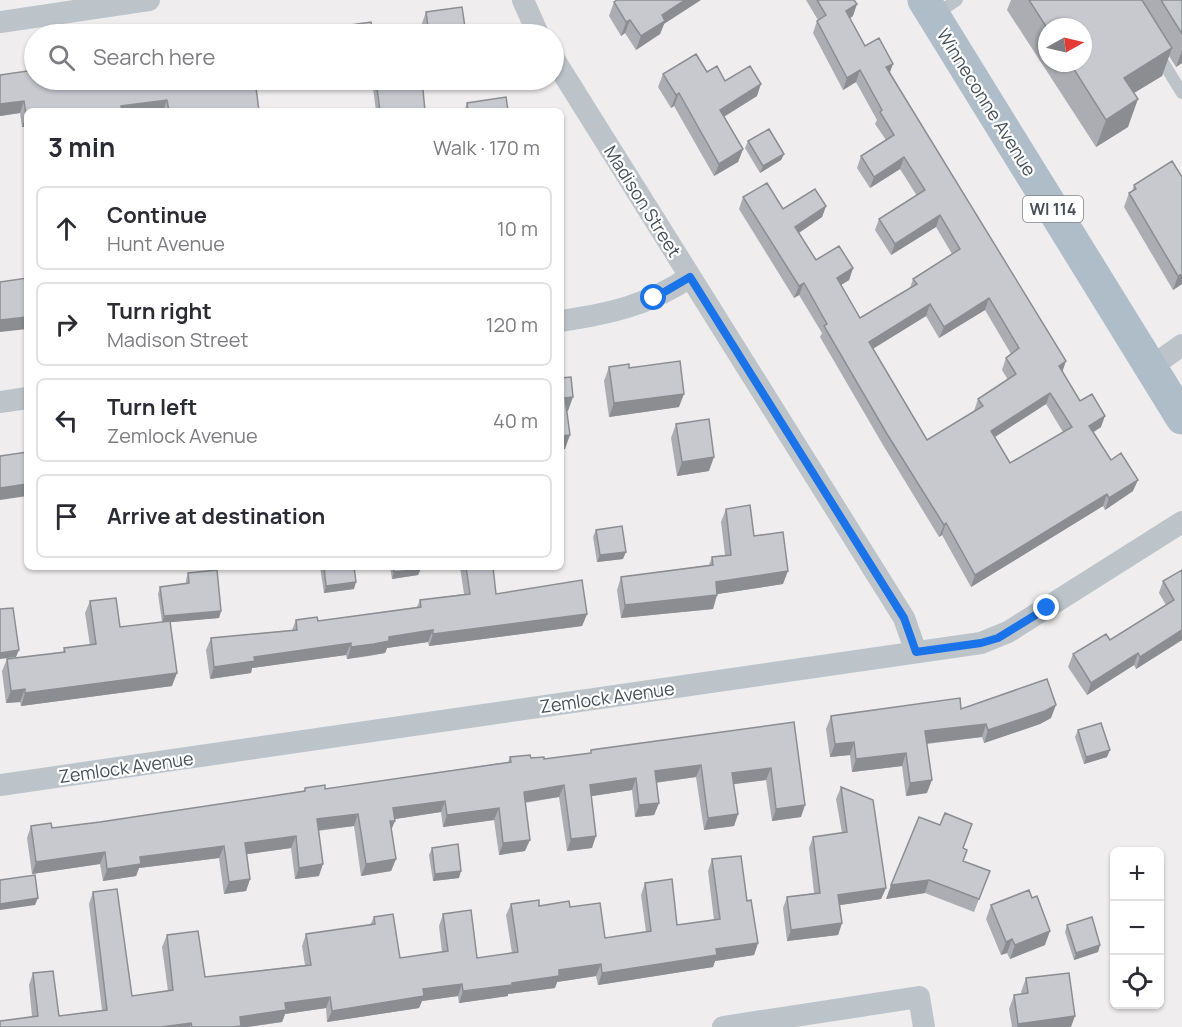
<!DOCTYPE html>
<html lang="en">
<head>
<meta charset="utf-8">
<style>
  body { margin:0; font-family:Manrope,sans-serif; background:#f2f2f3; color:#2b2b33 }
  .controls { position:absolute; right:18px; bottom:18px; display:grid; overflow:hidden; border-radius:9px; box-shadow:0 2px 4px #0004 }
  .controls button { width:54px; height:54px; display:grid; place-items:center; padding:0; border:0; border-bottom:2px solid #e1e1e2; background:#fff; color:#2b2b33; font:30px sans-serif }
  .compass { position:absolute; left:1038px; top:18px; width:54px; height:54px; border-radius:50%; background:#fff; box-shadow:0 2px 4px #0004; rotate:82deg }
  .stop { position:absolute; width:18px; height:18px; margin:-14px; border:4px solid #1a73e8; border-radius:50%; background:#fff }
  .stop.end { background:#1a73e8; border-color:#fff; box-shadow:0 2px 6px #0008 }
  .list { margin:0; padding:0; list-style:none }
  h2 { display:flex; justify-content:space-between; align-items:center; height:78px; margin:0; padding:0 24px; font-size:26px }
  h2 small { font-size:20px; font-weight:400; color:#7c7c81 }
  .list li { display:grid; grid-template-columns:39px 1fr auto; gap:18px; align-items:center; box-sizing:border-box; height:84px; margin:0 12px 12px; padding:0 12px; border:2px solid #e1e1e2; border-radius:9px }
  .list b { display:block; font-size:22px; white-space:nowrap }
  .list p { margin:0; font-size:20px; white-space:nowrap; color:#7c7c81 }
  .list em { font-size:20px; font-style:normal; color:#7c7c81 }
  .icon { flex:none; width:33px; height:33px; fill:none; stroke:currentColor; stroke-width:2; stroke-linecap:round; stroke-linejoin:round }
  .map { position:relative; flex:none; width:1182px; height:1027px; overflow:hidden }
  .search { position:absolute; background:#fff; box-shadow:0 2px 4px #0004; left:24px; top:24px; width:540px; height:66px; display:flex; align-items:center; gap:15px; box-sizing:border-box; padding:0 21px; border-radius:33px; color:#7c7c81; font-size:22px }
  .panel { position:absolute; background:#fff; box-shadow:0 2px 4px #0004; left:24px; top:108px; width:540px; height:462px; border-radius:9px }
  .map>svg:first-child { display:block }
  .lines { fill:none; stroke-linecap:round; stroke-linejoin:round }
  .service { stroke:#bcc4ca; stroke-width:12 }
  .minor { stroke:#bcc4ca; stroke-width:22 }
  .primary { stroke:#afbdc9; stroke-width:33 }
  .wall { fill:#abadb2; fill-rule:evenodd }
  .shaded-wall { fill:#8b8d91 }
  .building { fill:#c7c9cf; stroke:#8b8d91; stroke-width:1.5; fill-rule:evenodd }
  .route { stroke:#1a73e8; stroke-width:8 }
  .labels { text-anchor:middle; dominant-baseline:central; stroke-width:4.5; stroke-linejoin:round; paint-order:stroke }
  .shield { fill:#fff; stroke:#7e848a; stroke-width:1.5 }
  .shield-label { font-size:16px; font-weight:bold; fill:#475058 }
  .street-label { font-size:18px; fill:#475058; stroke:#fff }
</style>
</head>
<body>
<div class="map">
<svg width="1182" height="1027" viewBox="0 0 1182 1027">
  <rect width="100%" height="100%" fill="#efeded"/>
  <g class="lines">
    <path class="service" d="M935,15l22,-15
      M1158,54l24,39"/>
    <path class="minor" d="M523,0l15,34
      M0,22l149,-22
      M554,59l350,559 12,34
      M561,321c51,-8 85,-15 129,-44
      M1151,367l31,-22
      M0,402l27,-4
      M0,785l981,-142 27,-11 174,-110
      M723,1027l196,-30 5,30"/>
    <path class="primary" d="M924,0l258,418"/>
  </g>
  <path class="wall" d="M806,0h48l-1,16 -3,2 15,28 25,26 172,299 18,30 21,26 -7,5 17,28 22,31 -28,19 -2,-4 -132,81 -29,-52 -3,2 -56,-92 -63,-108 2,-4 -23,-38 -5,3 -55,-89 4,-12 40,12 43,-3 -4,11 -23,16 17,27 37,8 -4,12 -8,5 19,33 50,-30 3,-9 39,-25 -16,-27 -45,28 -16,-25 4,-11 38,-23 -17,-27 -30,19 -13,-20 4,-12 25,-16 -11,-16 2,-4 -21,-38 -13,8 -30,-57 4,-12 1,-1zM985,310l26,44 -5,4 -4,12 6,10 -30,19 -4,12 -47,29 -54,-91 53,-33 13,22zM1046,404l17,28 -53,31 -15,-26z
    M1011,0h171v63l-6,4 -7,-11 -7,20 -28,17 -6,34 -32,20 -89,-137zM1047,27l36,36h-36z
    M614,2l50,22 -4,10 -24,16 -11,-17 -4,3 -12,-20z
    M426,12l40,22h-44l-1,-8z
    M707,72l50,24 -33,21 19,32 -5,13 -24,14 -40,-70 -3,2 -13,-21 5,-13z
    M0,75l34,5h279l-1,2 -56,7 3,22h-232v16h-5l-2,-14 -20,3z
    M372,80h50l3,31h-49z
    M467,103l41,8h-44z
    M748,141l36,13 -3,6 -21,13 -15,-25z
    M1182,177v107l-9,6 -49,-83 5,-14 3,-2 2,-6z
    M609,367l20,1 50,39 -70,10 -5,-36z
    M676,424l33,47 -32,5 -6,-38z
    M726,509l28,27 29,48 -66,10 -4,15 -92,9 -4,-28 4,-13 88,-12 3,-8 13,-2 -4,-33z
    M596,530l27,29 -26,3 -4,-25z
    M320,567h34v22l-30,4z
    M390,567h30l-2,8 -26,4z
    M460,567h33l3,27 91,20 -5,12 -153,20 -1,-4 -41,6 -2,5 -16,3 -22,3 -1,-4 -94,13 -1,5 -41,6 -4,-29 5,-12 81,-8 4,-10 22,1 99,-14 3,-7 44,-6z
    M1182,570v70l-46,29 -2,-4 -47,30 -19,-28 5,-13 37,-14 56,-35 -7,-12 4,-12z
    M188,573l33,38 -2,7 -49,4 2,64 -151,20 -1,-4 -14,1 -4,-32 5,-12 56,-7 1,-4 26,-3 -5,-32 5,-12 30,26 42,-5 -4,-28 2,-7 26,-3v-4z
    M961,709l90,9 -11,6 -56,19 -2,-6 -55,7v49l-21,3 -4,-30 -50,6 -2,-17 -20,2 -4,-28 5,-13z
    M794,722l7,95 -29,4 -6,-41 -33,4 5,30 -4,12 -30,4 -8,-53 -40,6 3,20 -5,12 -19,2 -3,-27 -41,6 1,52 -25,3 -8,-54 -34,6v48l-26,4 -5,-35 -51,7 -2,-15 -47,7 -3,11 5,29 -5,12 -30,5 -7,-50 -36,5 1,45 -24,3 -4,-31 -44,6 3,25 -4,12 -22,3 -5,-36 -80,10 -3,8 -33,5 -3,-17 -68,10 -5,-36 4,-12 21,2 48,-6 203,-30 2,-4 20,1 183,-27 2,-5 34,2 46,-6 1,-3z
    M1078,730l29,27 -23,7 -9,-27z
    M841,787l45,101 -5,11 -41,6 2,18 -4,12 -51,6 -4,-33 4,-11 27,-4 -5,-45 4,-11 29,-4 -6,-34z
    M432,848l27,30 -26,3 -4,-26z
    M963,848v13l27,10 -16,41 -49,-19 -39,6z
    M712,859l35,42 11,42 -4,12 -39,6 -2,6 -115,18 -2,-9 -39,6 -2,6 -47,6v2l-49,7 -1,-7 -36,5 -3,7 -92,14 -1,-14 -41,6 -3,8 -35,5h-247l32,-11 -3,-31 4,-12 26,43 43,-6 -13,-106 4,-12 39,104 36,-5 -6,-44 5,-12 38,42 100,-12 -3,-19 4,-12 64,-9 4,-8 26,41 42,-6 -3,-26 4,-12 34,44 35,-5 -6,-38 5,-11 59,3 35,31 41,-6 -5,-37 4,-12 32,42 37,-5 -6,-49z
    M1032,898l13,47 -35,14 -3,-6 -6,2 -15,-36 5,-14z
    M1067,925l33,20 -2,7 -24,8 -9,-28z
    M1026,978l45,49h-59l-3,-18 5,-14 8,-1 -1,-2z"/>
  <path class="shaded-wall" d="M685,0h16l-37,24 -4,10 -24,16 5,-14 21,-21z
    M857,4l-4,12 -11,7 4,-12z
    M630,20l-5,13 -4,3 5,-14z
    M1172,48l-10,28 -48,29 10,-27z
    M1182,50v13l-6,4z
    M893,64l-4,11 -3,-8z
    M860,70l-4,12 -13,8 4,-12z
    M254,80h59l-1,2 -61,7z
    M761,84l-4,12 -42,26 5,-12z
    M679,93l-5,13 -3,2 5,-13z
    M1138,99l-10,28 -32,20 10,-27z
    M167,100l-4,11h-43l1,-5z
    M24,101l-4,12 -20,3v-12z
    M26,115h1v12h-5z
    M743,149l-5,13 -24,14 5,-12z
    M784,154l-3,6 -21,13 3,-7z
    M904,157l-4,12 -30,19 4,-11z
    M826,206l-4,11 -31,21 4,-11z
    M940,215l-4,12 -45,28 4,-11z
    M853,268l-4,12 -16,10 4,-12z
    M1182,274v10l-9,6 5,-14z
    M804,283l-5,12 -5,3 5,-12z
    M989,298l-4,12 -46,28 5,-11z
    M930,304l-4,12 -62,38 5,-12z
    M27,317v12l-27,3v-12z
    M1066,361l-4,12 -3,-7z
    M1050,393l-4,11 -59,38 4,-11z
    M684,394l-5,13 -70,10 5,-14z
    M573,397l-5,14 -7,1 4,-14z
    M1105,416l-4,11 -16,10 4,-11z
    M570,435l-5,14h-4v-13z
    M714,457l-5,14 -32,5 5,-14z
    M1138,480l-5,11 -28,19 4,-12z
    M27,484v12l-27,4v-12z
    M1107,494l-4,12 -132,81 4,-12z
    M946,523l-4,12 -3,2 5,-12z
    M626,552l-3,7 -26,3 3,-7z
    M421,569l-3,6 -26,4 2,-7z
    M788,571l-5,13 -72,11 5,-13z
    M356,582l-2,7 -30,4 2,-7z
    M717,595l-4,14 -92,9 4,-13z
    M221,611l-2,7 -57,5 2,-7z
    M587,614l-5,12 -153,20 4,-12z
    M433,630l-5,12 -41,6 -2,5 -38,6 4,-12 38,-10z
    M1182,630v10l-46,29 4,-12z
    M351,643l-5,12 -94,13 -1,5 -41,6 4,-12 40,-10z
    M19,650l-3,7 -16,2v-6z
    M1138,653l-4,12 -47,30 4,-12z
    M177,673l-5,13 -151,20 4,-13z
    M25,689l-5,13 -14,1 5,-12z
    M1056,705l-5,13 -11,6 -56,19 4,-13z
    M986,724l-4,13 -61,7 4,-13z
    M854,742l-4,13 -20,2 5,-13z
    M1110,750l-3,7 -23,7 2,-7z
    M906,753l-4,13 -50,6 4,-13z
    M701,765l-5,12 -45,6 4,-12z
    M771,768l-5,12 -39,5 5,-12z
    M636,778l-4,12 -46,7 4,-12z
    M932,780l-5,13 -21,3 4,-13z
    M564,785l-5,12 -40,6 5,-11z
    M445,801l-4,11 -52,8 4,-12z
    M659,803l-5,12 -19,2 4,-12z
    M805,805l-4,12 -29,4 4,-12z
    M499,808l-5,12 -51,7 4,-12z
    M358,814l-4,12 -42,5 5,-12z
    M738,814l-4,12 -30,4 4,-12z
    M390,821h5l-5,12z
    M296,836l-5,12 -50,7 4,-12z
    M596,836l-4,12 -25,3 4,-12z
    M530,840l-5,11 -26,4 4,-12z
    M224,846l-5,12 -80,10 -3,8 -33,5 4,-12 33,-12z
    M105,852l-5,12 -68,10 4,-12z
    M396,859l-5,12 -30,5 5,-12z
    M323,864l-4,12 -24,3 4,-11z
    M461,871l-2,7 -26,3 2,-7z
    M250,879l-4,12 -22,3 5,-12z
    M929,880l-4,13 -39,6 5,-14z
    M886,888l-5,11 -47,7 4,-11z
    M38,898l-3,7 -35,5v-6z
    M842,923l-4,12 -51,6 4,-11z
    M1050,931l-5,14 -35,14 5,-14z
    M1012,939l-5,14 -6,2 5,-13z
    M758,943l-4,12 -39,6 -2,6 -115,18 4,-12 114,-24z
    M1100,945l-2,7 -24,8 2,-7z
    M601,964l-5,12 -39,6 -2,6 -47,6v2l-49,7 4,-12 49,-8 47,-13z
    M462,984l-4,12 -36,5 -3,7 -92,14 5,-11 91,-22z
    M330,997l-4,11 -41,6 -3,8 -35,5h-15l8,-10 45,-14z
    M1075,1016l-4,11h-54l1,-3z
    M191,1023l-1,4h-29z"/>
  <path class="building" d="M617,0h68l-23,15 3,6 -24,15 -11,-16 -4,2 -12,-20z
    M817,0h37l3,4 -11,7 19,35 14,-8 14,26 -7,3 180,294 -7,5 21,35 12,-7 13,22 -16,10 22,34 10,-7 17,27 -29,18 -2,-4 -132,81 -29,-52 -2,2 -57,-91 -63,-108 3,-2 -23,-41 -5,3 -56,-89 24,-14 16,26 32,-20 11,17 -31,21 21,33 23,-14 14,22 -16,10 23,40 57,-34 -4,-5 47,-30 -20,-34 -45,29 -16,-25 46,-29 -21,-33 -30,20 -13,-21 33,-21 -14,-23 2,-2 -22,-40 -13,8 -30,-57 9,-6zM989,298l30,50 -13,10 10,16 -38,25 5,7 -56,34 -58,-98 61,-38 14,23zM1050,393l22,34 -62,36 -19,-32z
    M1029,0h113l30,48 -48,30 14,21 -32,21 -36,-57h13v-36h-36v1z
    M1161,0h21v34z
    M462,7l4,27h-37l-3,-22z
    M371,22l2,12h-87z
    M696,54l11,18 10,-6 8,15 25,-15 11,18 -41,26 23,39 -24,15 -40,-71 -3,2 -13,-21z
    M34,70v10h221l4,31h-90l-2,-11 -46,6 1,5h-95v4h-1l-2,-14 -24,3v-29z
    M376,80h46l3,31h-45z
    M506,97l2,14h-40l-1,-8z
    M769,129l15,25 -21,12 -15,-25z
    M1172,161l10,16v97l-4,2 -49,-83 7,-4 -2,-4z
    M27,278v39l-27,3v-38z
    M680,361l4,33 -70,9 -5,-36 20,-3v4z
    M571,377l2,20 -8,1 5,37 -9,1v-58z
    M709,419l5,38 -32,5 -6,-38z
    M27,452v32l-27,4v-32z
    M750,505l4,31 29,-4 5,39 -72,11 1,13 -92,10 -4,-28 92,-12 -1,-8 19,-2 -5,-46z
    M622,526l4,26 -26,3 -4,-25z
    M324,567h30l2,15 -30,4z
    M393,567h27l1,2 -27,3z
    M466,567h27l3,27 86,-14 5,34 -154,20v-4l-44,7v4l-15,3 -23,3v-4l-97,14 1,4 -41,6 -3,-29 86,-8 -1,-10 21,-3 1,4 103,-14 -1,-7 50,-6z
    M217,570l4,41 -57,5 -4,-29 29,-4 -1,-10z
    M1182,570v60l-42,27 -2,-4 -47,30 -18,-29 33,-20 4,6 64,-40 -11,-19z
    M116,598l4,29 50,-6 7,52 -152,20v-4l-14,2 -4,-32 58,-7 -1,-4 32,-4 -6,-43z
    M13,608l6,42 -19,3v-44z
    M1047,679l9,26 -11,6 -57,19 -2,-6 -61,7 7,49 -22,3 -4,-30 -50,6 -2,-17 -19,2 -4,-28 129,-18 1,11z
    M794,722l11,83 -29,4 -5,-41 -39,5 6,41 -30,4 -7,-53 -46,6 4,32 -20,2 -3,-27 -46,7 6,51 -25,3 -7,-54 -40,7 6,48 -27,3 -4,-35 -52,7 -2,-14 -52,7 2,13h-5l6,38 -30,5 -8,-50 -41,5 6,45 -24,4 -3,-32 -51,7 5,36 -21,3 -5,-36 -84,11 1,7 -34,5 -2,-17 -69,10 -5,-36 20,-3 1,5 48,-6 205,-31v-3l20,-3v4l186,-27 -1,-5 20,-2 1,3 13,-1v2l47,-6v-3z
    M1101,723l9,27 -24,7 -8,-27z
    M841,787l32,13 13,88 -48,7 4,28 -51,7 -4,-33 33,-4 -7,-56 34,-5z
    M945,813l27,11 -9,24 4,2 -4,11 27,10 -11,28 -50,-19 -38,5 28,-68 21,8z
    M458,844l3,27 -26,3 -3,-26z
    M741,856l6,45 4,-1 7,43 -42,6 1,6 -115,18 -1,-9 -42,6v6l-47,7v2l-49,6 -1,-7 -39,5 1,7 -92,15 -2,-14 -45,6 1,7 -46,7 1,9 -9,1h-40l-1,-4 -30,4h-161v-6l38,-5 -5,-43 20,-2 6,45 48,-6 -14,-118 24,-3 15,107 41,-6 -6,-55 31,-4 7,46 106,-12 -5,-31 69,-10 -1,-7 19,-3 7,44 48,-7 -5,-37 28,-4 6,48 41,-6 -7,-48 28,-4v6l30,-5 1,6 30,-4 5,35 46,-7 -6,-48 27,-4 5,46 43,-6 -8,-60z
    M35,875l3,23 -38,6v-24z
    M1029,890l3,8 5,-2 13,35 -35,14 -3,-6 -6,3 -15,-37z
    M1092,917l8,28 -24,8 -9,-28z
    M1069,973l6,43 -57,8 -4,-29 14,-2 -2,-15z"/>
  <g class="lines">
    <path class="route" d="M654,298l36,-21 214,341 12,34 65,-9 17,-5 49,-30"/>
  </g>
  <g class="labels">
    <rect class="shield" x="1023" y="196" width="60" height="26" rx="4.5"/>
    <g class="shield-label">
      <text x="1053" y="209">WI 114</text>
    </g>
    <g class="street-label">
      <text transform="translate(987 102) rotate(58)">Winneconne Avenue</text>
      <text transform="translate(643 201) rotate(58)">Madison Street</text>
      <text transform="translate(607 697) rotate(-8)">Zemlock Avenue</text>
      <text transform="translate(126 767) rotate(-8)">Zemlock Avenue</text>
    </g>
  </g>
</svg>
<div class="controls">
<button>+</button>
<button>−</button>
<button><svg class="icon" aria-label="locate" viewBox="0 0 24 24"><circle cx="12" cy="12" r="6"/><path d="M12 2v4M12 18v4M2 12h4M18 12h4"/></svg></button>
</div>
<svg class="compass" viewBox="-18 -18 36 36"><path d="M0-13l5 13h-10z" fill="#e53935"/><path d="M0 13l5-13h-10z" fill="#7c7c81"/></svg>
<div class="stop" style="left:654px;top:298px"></div>
<div class="stop end" style="left:1047px;top:608px"></div>
<div class="search"><svg class="icon" aria-label="search" viewBox="0 0 24 24"><circle cx="10" cy="10" r="6"/><path d="M15 15l6 6"/></svg>Search here</div>
<section class="panel">
<h2>3 min<small>Walk · 170 m</small></h2>
<ul class="list">
<li><svg class="icon" aria-label="ahead" viewBox="0 0 24 24"><path d="M12 20V5M6 11l6-6 6 6"/></svg><div><b>Continue</b><p>Hunt Avenue</p></div><em>10 m</em></li>
<li><svg class="icon" aria-label="right" viewBox="0 0 24 24"><path d="M7 20v-9h11M14 6l5 5-5 5"/></svg><div><b>Turn right</b><p>Madison Street</p></div><em>120 m</em></li>
<li><svg class="icon" aria-label="left" viewBox="0 0 24 24"><path d="M17 20v-9H6M10 6l-5 5 5 5"/></svg><div><b>Turn left</b><p>Zemlock Avenue</p></div><em>40 m</em></li>
<li><svg class="icon" aria-label="arrive" viewBox="0 0 24 24"><path d="M6 21V4h12l-3 4 3 4H6"/></svg><div><b>Arrive at destination</b></div></li>
</ul>
</section>
</div>
</body>
</html>
